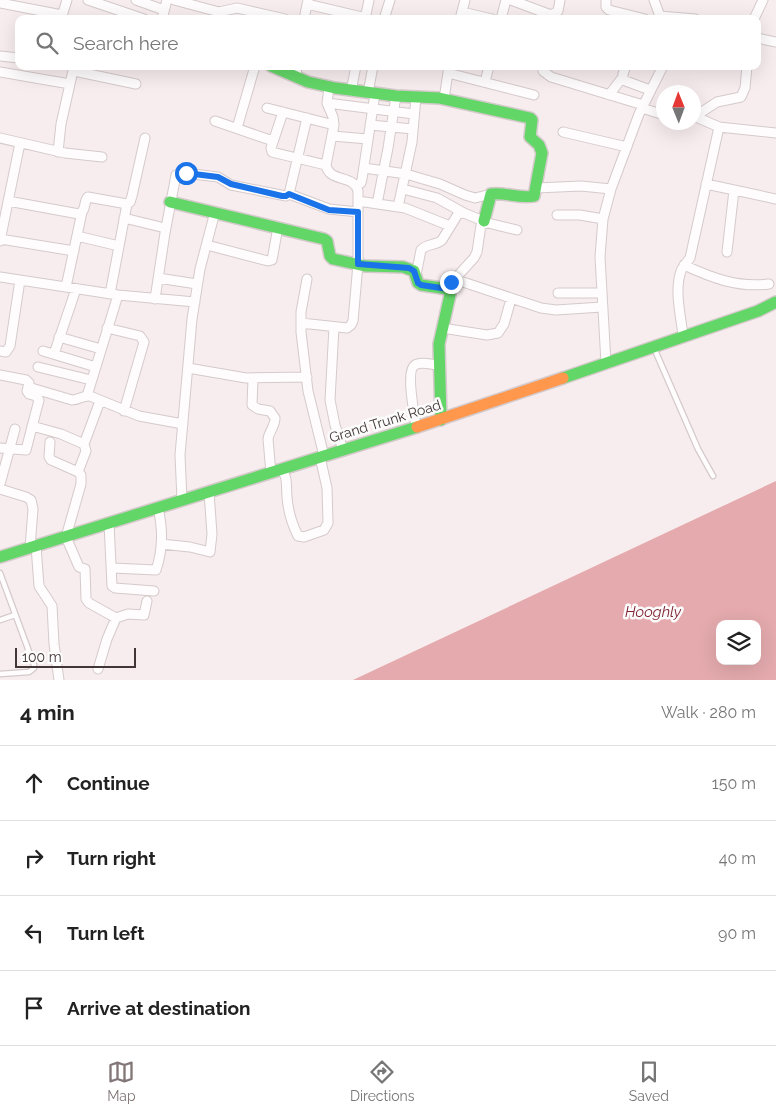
<!DOCTYPE html>
<html lang="en">
<head>
<meta charset="utf-8">
<style>
  body { margin:0; font-family:Raleway,sans-serif; background:#f2f2f2; color:#222 }
  .controls { position:absolute; right:15px; bottom:15px; display:grid; overflow:hidden; border-radius:10px; box-shadow:0 5px 20px #0002 }
  .controls button { width:45px; height:45px; display:grid; place-items:center; padding:0; border:0; border-bottom:1px solid #e0e0e0; background:#fff; color:#222; font:25px sans-serif }
  .compass { position:absolute; left:656px; top:85px; width:45px; height:45px; border-radius:50%; background:#fff; box-shadow:0 5px 20px #0002; rotate:359deg }
  .scale { position:absolute; left:15px; bottom:12px; width:121px; box-sizing:border-box; padding-left:5px; border:2px solid #423637; border-top:0; font-size:14px; line-height:18px; white-space:nowrap; color:#423637; -webkit-text-stroke:4px #fcfcfc; paint-order:stroke }
  .stop { position:absolute; width:15px; height:15px; margin:-11px; border:4px solid #1a73e8; border-radius:50%; background:#fff }
  .stop.end { background:#1a73e8; border-color:#fff; box-shadow:0 1px 5px #0008 }
  .list { margin:0; padding:0; list-style:none }
  h2 { display:flex; justify-content:space-between; align-items:center; height:65px; margin:0; padding:0 20px; font-size:21px }
  h2 small { font-size:16px; font-weight:400; color:#767676 }
  .list li { display:grid; grid-template-columns:32px 1fr auto; gap:15px; align-items:center; box-sizing:border-box; height:75px; padding:0 20px; border-top:1px solid #e0e0e0 }
  .list b { display:block; font-size:19px; white-space:nowrap }
  .list em { font-size:16px; font-style:normal; color:#767676 }
  .icon { flex:none; width:28px; height:28px; fill:none; stroke:currentColor; stroke-width:2; stroke-linecap:round; stroke-linejoin:round }
  .map { position:relative; flex:none; width:776px; height:680px; overflow:hidden }
  .search { position:absolute; background:#fff; box-shadow:0 5px 20px #0002; left:15px; right:15px; top:15px; height:55px; display:flex; align-items:center; gap:12px; box-sizing:border-box; padding:0 18px; border-radius:10px; color:#767676; font-size:19px }
  .sheet { height:365px; background:#fff }
  nav { display:flex; justify-content:space-around; align-items:center; box-sizing:border-box; height:70px; border-top:1px solid #e0e0e0; background:#fff; font-size:14px; color:#767676 }
  nav a { display:grid; justify-items:center; gap:2px }
  nav .on { color:#827677 }
  .map>svg:first-child { display:block }
  .water { fill:#e4aaad; fill-rule:evenodd }
  .lines { fill:none; stroke-linecap:round; stroke-linejoin:round }
  .lane-casing { stroke:#d5cacb; stroke-width:7 }
  .street-casing { stroke:#d5cacb; stroke-width:11 }
  .fast-casing { stroke:#d5cacb; stroke-width:14 }
  .slow-casing { stroke:#d5cacb; stroke-width:14 }
  .lane { stroke:#fefcfc; stroke-width:4.5 }
  .street { stroke:#fefcfc; stroke-width:9 }
  .fast { stroke:#63d668; stroke-width:11 }
  .slow { stroke:#ff974d; stroke-width:11 }
  .route { stroke:#1a73e8; stroke-width:6 }
  .labels { text-anchor:middle; dominant-baseline:central; stroke-width:5; stroke-linejoin:round; paint-order:stroke }
  .street-label { font-size:14px; fill:#423637; stroke:#fcfcfc }
  .water-label { font-size:15px; font-style:italic; fill:#7f2331; stroke:#fcfcfc }
</style>
</head>
<body>
<div class="map">
<svg width="776" height="680" viewBox="0 0 776 680">
  <rect width="100%" height="100%" fill="#f8edee"/>
  <path class="water" d="M776,481v199h-423zM720,624h37v37h-37z"/>
  <g class="lines">
    <defs>
      <path id="lane" d="M654,348l44,101 15,27
        M0,573l34,92v3l-5,4 -29,2
        M0,620l15,-5"/>
      <path id="street" d="M88,0l56,19
        M136,0l28,10
        M174,0l45,12 18,-4 48,11
        M511,0l40,15 7,-4 2,-11
        M606,0v7l3,3 36,9
        M654,0l7,19
        M0,3l62,12
        M307,4l59,14
        M462,12l30,7
        M660,16l35,3
        M61,19l6,-19
        M162,19l5,-19
        M304,19l4,-19
        M365,19l4,-19
        M384,19l6,-19
        M460,19l5,-19
        M501,19l5,-19
        M754,19l9,-19
        M757,38l19,4
        M0,56l19,2
        M74,66l5,6 57,12
        M543,66v5l8,6 92,28
        M626,66l-3,8v6l27,10
        M0,72l70,12
        M448,73l86,22
        M296,76l1,-10
        M485,82l4,-16
        M351,91l5,-25
        M368,93l5,-27
        M609,95l13,-17
        M444,99l5,-33
        M327,103l87,11
        M267,108l67,17
        M642,108l22,7
        M283,112l-12,36 1,4 54,13
        M694,117l23,-15 24,-5 4,-9 2,-22
        M696,117l23,10 57,6
        M215,121l58,20
        M370,125l43,4
        M237,128l18,-62
        M563,132l64,15
        M332,136l36,3
        M0,138l65,15 37,4
        M58,152l3,-28 13,-58
        M364,168l42,6 34,10 25,11 10,3 16,-4
        M706,184l70,15
        M356,186l5,-3 1,-4 13,-85
        M537,188l44,-2 30,3
        M403,189l34,9 27,15
        M289,194l40,15 29,3
        M8,201l71,13c8,-4 4,-12 9,-17l39,7 3,-2 2,-6 13,-58
        M358,201l47,7 45,18
        M377,204l11,-56 8,-52
        M398,207l14,-65 4,-45
        M557,215h23l23,4
        M124,218l41,10
        M77,236l42,10
        M0,239l74,12
        M0,241l20,-98
        M207,245l61,16 4,-1 6,-33
        M727,252l7,-62
        M684,265c28,13 54,23 85,19
        M416,275l5,-25c6,-7 15,-4 21,-10l16,-26 6,-1 24,10
        M0,277l118,18 77,7
        M158,278l39,6
        M307,279l-6,33v20l7,59 16,65
        M454,279l87,29 15,2 46,-3
        M452,282l22,-24 3,-6 4,-27 7,-2 29,7
        M66,287l16,-75
        M558,293h44
        M110,294l17,-90
        M155,299l10,-66 11,-58 9,-2 33,4 13,8 55,11 3,-2 18,-76
        M301,323l46,5 4,-3 2,-4 5,-57v-73c-4,-17 -29,-8 -32,-26l8,-40 -1,-8 -6,-14 2,-16
        M334,327l-4,73 5,25 8,25
        M107,328l33,8 4,6 -20,69
        M442,328l45,7 11,-2 6,-9 7,-25
        M683,336c-2,-20 -9,-45 -2,-65 2,-5 6,-9 9,-13l29,-131
        M59,337l42,12
        M0,351l6,1 4,-6 10,-66
        M43,351l53,16
        M54,354l22,-65
        M606,363l-6,-106 3,-38 8,-30 28,-75 24,-48
        M38,367l53,13
        M188,368l58,10 61,-1
        M0,375l26,5 3,3 -2,8 2,3 7,2 3,4 -13,50 -26,-2
        M253,379l-1,26 6,4 12,2 5,7c0,9 -6,13 -7,21l3,34
        M28,387l44,13c7,0 11,-5 18,-4l49,20 44,8
        M87,396l31,-101
        M32,426l29,8 23,10 2,7 -8,21
        M416,427c-1,-11 -11,-56 -1,-62 6,-4 18,0 24,0
        M50,442l-1,15 2,3 27,12 3,3v9l-15,53 13,30 6,2 1,30 3,4 27,15 -9,21 -9,30
        M84,444l16,-43
        M282,469c6,10 4,16 5,28 1,13 5,27 11,39l6,1 20,-7 4,-7 -1,-35 -7,-31
        M0,484l15,-55
        M0,489l26,8 5,3 2,9 -3,39
        M182,500l-2,-45 12,-136 8,-50 15,-57
        M109,523l3,63 3,2 39,3
        M161,544l29,3 20,5 2,-18 -3,-42
        M36,546l3,40 13,20 2,38 5,36
        M112,568l44,2c7,-20 7,-41 2,-62
        M116,618l12,-4 16,1 3,-14"/>
      <path id="fast" d="M271,66l37,16 27,6 61,8 43,2 91,20 2,2 -2,17 9,8 3,8 -8,43c-15,3 -28,-4 -43,-2l-7,27
        M170,202l154,37 3,2 3,15 3,3 32,7 38,1 11,4 4,12 3,2 27,4 2,6 -11,49 2,76
        M563,378l195,-67 18,-9
        M0,557l417,-130"/>
      <path id="slow" d="M417,427l146,-49"/>
    </defs>
    <use href="#lane" class="lane-casing"/>
    <use href="#street" class="street-casing"/>
    <use href="#fast" class="fast-casing"/>
    <use href="#slow" class="slow-casing"/>
    <use href="#lane" class="lane"/>
    <use href="#street" class="street"/>
    <use href="#fast" class="fast"/>
    <use href="#slow" class="slow"/>
  </g>
  <g class="lines">
    <path class="route" d="M186,173l32,4 13,7 51,12h4l3,-2 40,16 29,2v52l51,4 5,3 4,12 3,2 27,4 3,-7"/>
  </g>
  <g class="labels">
    <g class="street-label">
      <text transform="translate(385 421) rotate(-17)">Grand Trunk Road</text>
    </g>
    <g class="water-label">
      <text x="653" y="612">Hooghly</text>
    </g>
  </g>
</svg>
<div class="controls">
<button><svg class="icon" aria-label="layers" viewBox="0 0 24 24"><path d="M12 4l9 5-9 5-9-5zM3 14l9 5 9-5"/></svg></button>
</div>
<svg class="compass" viewBox="-18 -18 36 36"><path d="M0-13l5 13h-10z" fill="#e53935"/><path d="M0 13l5-13h-10z" fill="#767676"/></svg>
<div class="scale">100 m</div>
<div class="stop" style="left:186px;top:173px"></div>
<div class="stop end" style="left:451px;top:282px"></div>
<div class="search"><svg class="icon" aria-label="search" viewBox="0 0 24 24"><circle cx="10" cy="10" r="6"/><path d="M15 15l6 6"/></svg>Search here</div>
</div>
<section class="sheet">
<h2>4 min<small>Walk · 280 m</small></h2>
<ul class="list">
<li><svg class="icon" aria-label="ahead" viewBox="0 0 24 24"><path d="M12 20V5M6 11l6-6 6 6"/></svg><div><b>Continue</b></div><em>150 m</em></li>
<li><svg class="icon" aria-label="right" viewBox="0 0 24 24"><path d="M7 20v-9h11M14 6l5 5-5 5"/></svg><div><b>Turn right</b></div><em>40 m</em></li>
<li><svg class="icon" aria-label="left" viewBox="0 0 24 24"><path d="M17 20v-9H6M10 6l-5 5 5 5"/></svg><div><b>Turn left</b></div><em>90 m</em></li>
<li><svg class="icon" aria-label="arrive" viewBox="0 0 24 24"><path d="M6 21V4h12l-3 4 3 4H6"/></svg><div><b>Arrive at destination</b></div></li>
</ul>
</section>
<nav>
<a class="on"><svg class="icon" aria-label="map" viewBox="0 0 24 24"><path d="M3 6l6-2 6 2 6-2v14l-6 2-6-2-6 2zM9 4v14M15 6v14"/></svg>Map</a>
<a><svg class="icon" aria-label="directions" viewBox="0 0 24 24"><path d="M12 3l9 9-9 9-9-9zM9 14v-3h6M13 9l2 2-2 2"/></svg>Directions</a>
<a><svg class="icon" aria-label="saved" viewBox="0 0 24 24"><path d="M7 4h10v16l-5-4-5 4z"/></svg>Saved</a>
</nav>
</body>
</html>
